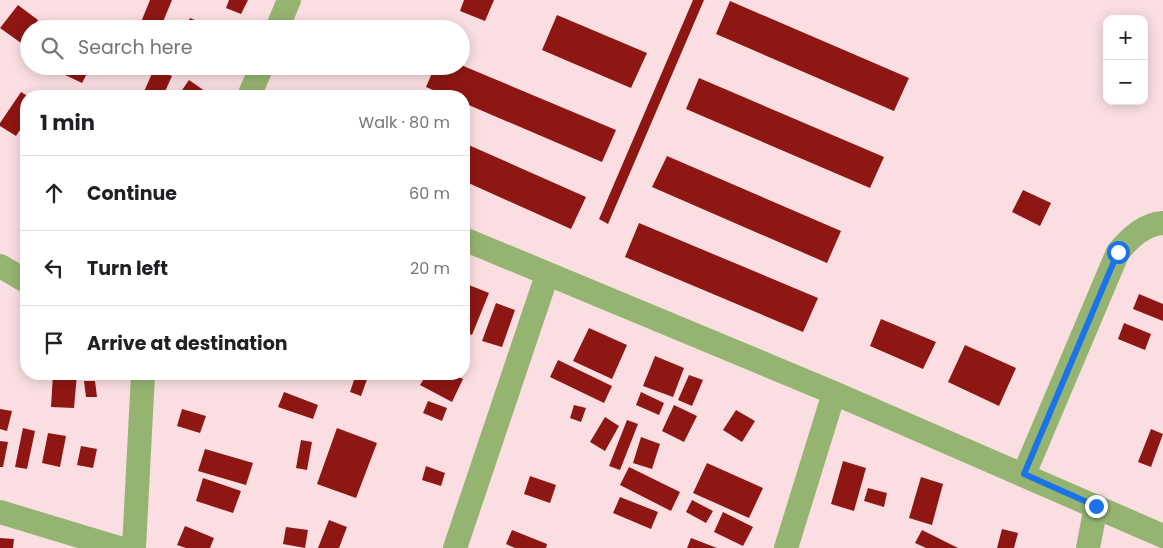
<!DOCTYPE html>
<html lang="en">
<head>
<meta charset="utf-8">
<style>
  body { margin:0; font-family:Poppins,sans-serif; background:#f2f2f2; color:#202124 }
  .controls { position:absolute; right:15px; top:15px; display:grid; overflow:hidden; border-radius:10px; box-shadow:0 2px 12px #0003 }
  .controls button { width:45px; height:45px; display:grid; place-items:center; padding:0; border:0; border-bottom:1px solid #e0e0e0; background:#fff; color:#202124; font:25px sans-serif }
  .stop { position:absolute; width:15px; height:15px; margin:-11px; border:4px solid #1a73e8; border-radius:50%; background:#fff }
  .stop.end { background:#1a73e8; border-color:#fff; box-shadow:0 1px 5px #0008 }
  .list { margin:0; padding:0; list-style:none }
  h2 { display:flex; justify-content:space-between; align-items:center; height:65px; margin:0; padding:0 20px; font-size:21px }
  h2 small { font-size:16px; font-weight:400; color:#757577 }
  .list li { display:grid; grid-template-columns:32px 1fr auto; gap:15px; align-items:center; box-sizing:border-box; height:75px; padding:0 20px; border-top:1px solid #e0e0e0 }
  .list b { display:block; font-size:19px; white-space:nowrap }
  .list em { font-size:16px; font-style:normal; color:#757577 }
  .icon { flex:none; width:28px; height:28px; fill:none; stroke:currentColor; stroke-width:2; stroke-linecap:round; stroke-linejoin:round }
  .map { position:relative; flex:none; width:1163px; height:548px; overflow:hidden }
  .search { position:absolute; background:#fff; box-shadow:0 2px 12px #0003; left:20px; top:20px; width:450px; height:55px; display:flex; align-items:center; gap:12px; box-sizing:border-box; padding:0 18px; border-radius:28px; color:#757577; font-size:19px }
  .panel { position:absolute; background:#fff; box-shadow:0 2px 12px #0003; left:20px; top:90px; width:450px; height:290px; border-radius:20px }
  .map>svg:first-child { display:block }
  .building { fill:#8e1713 }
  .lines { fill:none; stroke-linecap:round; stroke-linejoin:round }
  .minor { stroke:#96b471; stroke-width:24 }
  .route { stroke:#1a73e8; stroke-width:6 }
</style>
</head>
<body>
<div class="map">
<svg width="1163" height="548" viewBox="0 0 1163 548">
  <rect width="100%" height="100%" fill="#fadee2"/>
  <path class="building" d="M150,0h22l-12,29 -21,-2z
    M229,0h19l-7,14 -15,-6z
    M464,0h30l-9,21 -25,-10z
    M693,0h11l-96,224 -9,-5z
    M730,1l179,77 -15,33 -178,-77z
    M18,5l20,15 -6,9h-3v4l-8,10 -21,-15z
    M557,15l90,38 -16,35 -89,-38z
    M190,18l26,11h-31z
    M90,21l11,8h-16z
    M461,65l155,65 -14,32 -138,-59v-7h-17l-21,-9 9,-21z
    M62,66h29l-9,17 -23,-11z
    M154,69l18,7 -9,20h-21z
    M699,78l185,79 -14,31 -184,-79z
    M189,80l23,16h-34z
    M21,92l5,3v26l-10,15 -16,-10v-3z
    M464,143l122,54 -15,32 -107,-48z
    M667,156l174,75 -14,32 -175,-76z
    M1023,190l28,13 -11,23 -28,-14z
    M639,223l179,75 -15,34 -178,-75z
    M464,283l25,10 -17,42 -8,-3z
    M1139,294l24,10v17l-30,-12z
    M496,303l19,7 -13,37 -20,-6z
    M881,319l55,23 -13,27 -53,-23z
    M1124,323l27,11 -6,16 -27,-11z
    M589,328l38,17 -15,34 -39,-18z
    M965,345l51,23 -17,38 -51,-24z
    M655,356l29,12 -11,29 -30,-11z
    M558,360l54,26 -8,17 -54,-26z
    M53,374h24l-3,34 -23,-1z
    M356,374h13l-8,22 -11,-4z
    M427,374h26l10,5 -11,23 -32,-17z
    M689,375l14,5 -11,26 -14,-6z
    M84,381h11l2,16h-11z
    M284,392l34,13 -5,14 -35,-12z
    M641,392l23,11 -5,12 -23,-10z
    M428,401l19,7 -5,13 -19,-8z
    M574,405l12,3 -5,14 -11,-4z
    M674,405l23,11 -13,26 -22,-11z
    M0,409l12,2 -5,20 -7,-2z
    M182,409l24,7 -6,17 -23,-7z
    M736,410l19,11 -13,21 -19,-12z
    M605,417l14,9 -14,25 -15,-9z
    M627,420l11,4 -18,46 -11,-4z
    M23,428l12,3 -8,38 -12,-2z
    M337,428l40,15 -21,55 -39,-14z
    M1151,429l12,5 -12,33 -13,-5z
    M48,433l18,3 -6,31 -18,-4z
    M641,437l19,7 -8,25 -19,-6z
    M301,440l11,2 -5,28 -11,-2z
    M0,441l8,1 -5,25h-3z
    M81,446l16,3 -4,19 -16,-3z
    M205,449l48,14 -7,22 -48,-14z
    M843,461l23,7 -12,43 -23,-7z
    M707,463l56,25 -14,30 -56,-25z
    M426,466l19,7 -4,13 -19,-6z
    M629,467l51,25 -9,19 -51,-26z
    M530,476l26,9 -6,18 -26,-9z
    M921,477l22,7 -11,41 -23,-7z
    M203,478l38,13 -8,22 -37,-12z
    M868,488l19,5 -3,14 -20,-6z
    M620,497l38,15 -7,17 -38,-16z
    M692,500l21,11 -7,12 -20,-11z
    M723,512l30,15 -10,19 -29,-14z
    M329,520l18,7 -8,21h-21z
    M185,526l29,12 -4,10h-24l-9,-3z
    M286,527l22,3 -3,18 -22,-4z
    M1002,529l16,4 -4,15h-17z
    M512,530l35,14 -1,4h-31l-9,-4z
    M922,530l36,18h-32l-11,-5z
    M0,538l14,1 -1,9h-13z
    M691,538l26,10h-30z"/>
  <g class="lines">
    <path class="minor" d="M277,29l12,-29
      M249,96l13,-30
      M464,239l370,154 329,143
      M0,266l26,15
      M1024,474l94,-222c12,-14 26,-28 45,-29
      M0,512l119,36
      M134,548l9,-174
      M455,548l92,-273
      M786,548l48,-155
      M1088,548l8,-42"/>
  </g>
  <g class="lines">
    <path class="route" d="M1096,506l-72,-32 94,-222"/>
  </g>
</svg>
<div class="controls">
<button>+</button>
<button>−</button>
</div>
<div class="stop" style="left:1118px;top:252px"></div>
<div class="stop end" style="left:1096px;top:506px"></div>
<div class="search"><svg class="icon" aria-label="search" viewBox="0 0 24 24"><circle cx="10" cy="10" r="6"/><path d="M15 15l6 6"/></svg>Search here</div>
<section class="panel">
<h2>1 min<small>Walk · 80 m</small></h2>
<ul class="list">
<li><svg class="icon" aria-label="ahead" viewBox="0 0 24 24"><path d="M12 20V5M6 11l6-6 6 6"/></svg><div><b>Continue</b></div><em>60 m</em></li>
<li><svg class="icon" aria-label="left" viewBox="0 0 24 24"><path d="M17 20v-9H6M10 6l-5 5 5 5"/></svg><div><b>Turn left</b></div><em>20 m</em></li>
<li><svg class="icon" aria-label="arrive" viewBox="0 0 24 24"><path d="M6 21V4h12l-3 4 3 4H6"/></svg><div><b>Arrive at destination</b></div></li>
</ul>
</section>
</div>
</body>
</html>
